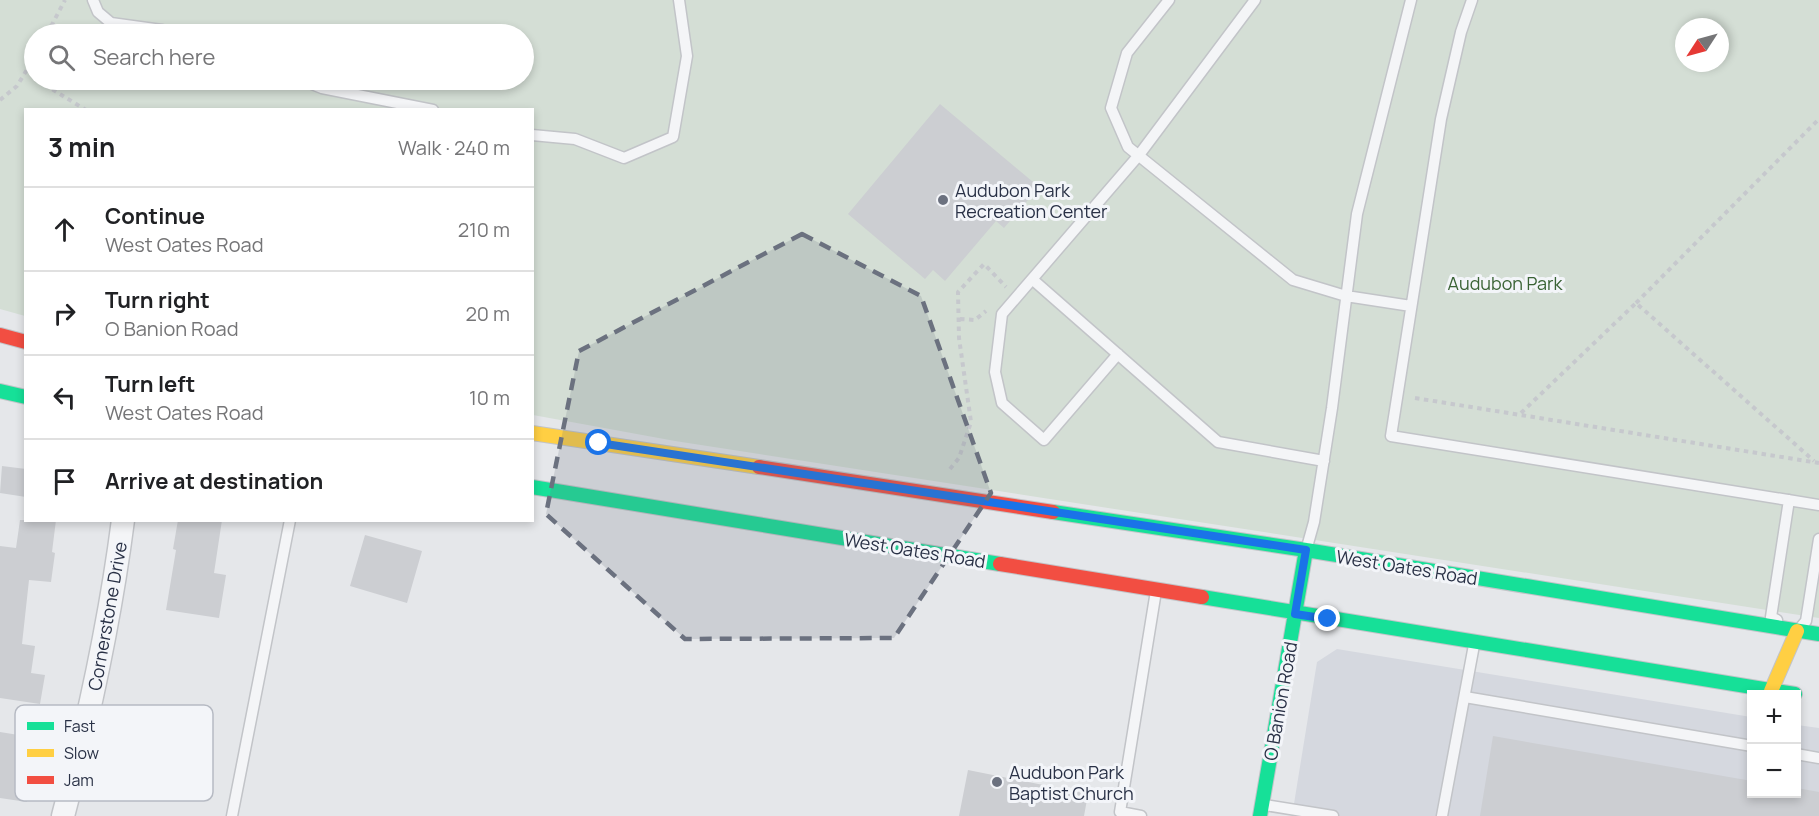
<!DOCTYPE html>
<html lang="en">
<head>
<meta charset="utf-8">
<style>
  body { margin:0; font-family:Manrope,sans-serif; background:#f6f6f6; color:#202124 }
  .controls { position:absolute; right:18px; bottom:18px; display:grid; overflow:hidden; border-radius:0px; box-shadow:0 3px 9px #0003 }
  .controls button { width:54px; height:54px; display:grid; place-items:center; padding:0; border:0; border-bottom:2px solid #e0e0e0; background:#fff; color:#202124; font:30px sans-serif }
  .compass { position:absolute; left:1675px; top:18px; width:54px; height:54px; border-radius:50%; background:#fff; box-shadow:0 3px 9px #0003; rotate:234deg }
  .stop { position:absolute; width:18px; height:18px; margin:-14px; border:4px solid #1a73e8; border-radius:50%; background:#fff }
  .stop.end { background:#1a73e8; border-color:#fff; box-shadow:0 2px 6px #0008 }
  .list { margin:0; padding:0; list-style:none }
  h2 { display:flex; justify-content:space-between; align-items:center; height:78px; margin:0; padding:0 24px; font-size:26px }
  h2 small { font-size:20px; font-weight:400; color:#757577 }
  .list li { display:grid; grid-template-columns:39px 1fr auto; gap:18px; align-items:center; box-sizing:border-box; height:84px; padding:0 24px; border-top:2px solid #e0e0e0 }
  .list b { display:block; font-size:22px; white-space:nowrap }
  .list p { margin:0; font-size:20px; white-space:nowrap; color:#757577 }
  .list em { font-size:20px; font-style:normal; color:#757577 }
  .icon { flex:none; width:33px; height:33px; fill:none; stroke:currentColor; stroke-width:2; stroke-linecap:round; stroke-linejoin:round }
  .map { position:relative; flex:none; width:1819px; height:816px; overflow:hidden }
  .search { position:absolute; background:#fff; box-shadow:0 3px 9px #0003; left:24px; top:24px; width:510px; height:66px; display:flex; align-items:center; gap:15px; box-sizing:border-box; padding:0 21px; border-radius:33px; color:#757577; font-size:22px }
  .panel { position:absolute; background:#fff; box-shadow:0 3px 9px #0003; left:24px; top:108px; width:510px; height:414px; border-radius:0px }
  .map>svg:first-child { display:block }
  .built { fill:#d5d8df }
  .green { fill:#d4ded5; fill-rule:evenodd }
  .building { fill:#ccced2 }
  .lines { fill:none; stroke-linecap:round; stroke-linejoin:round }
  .lane-casing { stroke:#c2c4c8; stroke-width:13 }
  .street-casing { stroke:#c2c4c8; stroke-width:25 }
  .fast-casing { stroke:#c2c4c8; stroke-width:16 }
  .slow-casing { stroke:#c2c4c8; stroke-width:16 }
  .jam-casing { stroke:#c2c4c8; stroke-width:16 }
  .path { stroke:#c6c8cd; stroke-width:4; stroke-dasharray:4.5 4.5; stroke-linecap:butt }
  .lane { stroke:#f4f5f7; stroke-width:10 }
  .street { stroke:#f4f5f7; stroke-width:22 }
  .fast { stroke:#16e098; stroke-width:14 }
  .slow { stroke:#ffcf43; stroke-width:14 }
  .jam { stroke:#f24e42; stroke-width:14 }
  .route { stroke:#1a73e8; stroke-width:8 }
  .marked { fill:#6b717f; fill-opacity:0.2; stroke:#6b717f; stroke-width:4.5; stroke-dasharray:12 8; stroke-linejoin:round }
  .poi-dot { fill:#6b717f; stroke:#f3f5f9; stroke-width:2 }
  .labels { text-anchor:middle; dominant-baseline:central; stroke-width:6; stroke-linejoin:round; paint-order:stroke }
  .poi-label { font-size:18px; fill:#293146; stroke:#f3f5f9; text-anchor:start }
  .park-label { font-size:18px; fill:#3a6335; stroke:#f3f5f9 }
  .street-label { font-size:18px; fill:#293146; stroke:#f3f5f9 }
  .key { fill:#f3f5f9; stroke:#b6bac3; stroke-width:1.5 }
  .key-label { font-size:16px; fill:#293146 }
</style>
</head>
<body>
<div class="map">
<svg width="1819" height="816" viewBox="0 0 1819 816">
  <rect width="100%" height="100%" fill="#e5e7ea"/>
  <path class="built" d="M1337,649l414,68 1,77h44l1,-69 22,3v88h-527l25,-154z"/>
  <path class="green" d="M0,0h1819v618l-1144,-177 -142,-26 -1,-305h-506l-1,206 -25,-7zM1684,27h36v36h-36zM34,34h490v46h-490z"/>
  <path class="building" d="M940,104l99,83 -35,41 -8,-7 -51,60 -12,-11 -8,9 -77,-65z
    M2,466l24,3v28l-26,-4z
    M20,520h36l-4,32 3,1 -4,29 -22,-2 -7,64 13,2 -4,27 14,2 -5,29 -40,-6v-152l16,2z
    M178,520h44l-8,53 12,2 -7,43 -53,-8 10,-60 -3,-1z
    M365,535l57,16 -15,52 -57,-17z
    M0,732l37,6 -10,64 -27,-4z
    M1493,736l259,45v13h45v-6l22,4v24h-339z
    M968,770l120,24 -4,22h-125z"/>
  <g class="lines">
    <defs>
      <path id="lane" d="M93,0l5,12 13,11 51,7 14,4
        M1169,0l-42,53 -16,55 17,39 165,133 53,16 65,10
        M1472,0l-11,32 -20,87 -50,317 428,69
        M302,80l20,8 111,22
        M532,135l43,4 49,19 49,-21 14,-81 -8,-56
        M1032,279l186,163 106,19
        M1118,354l-74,86 -42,-37 -7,-31 7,-58 137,-159 116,-155
        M1307,547l7,-25 18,-114 25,-194 54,-214
        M1777,620l-6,-3 18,-117
        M1801,627l5,-6 13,-82
        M1465,697l287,49
        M1796,754l23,4
        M1265,805l68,11
        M232,816l58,-296
        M1141,816l-21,-4 36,-221
        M1442,816l32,-171"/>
      <path id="street" d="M63,816c26,-98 47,-195 60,-296"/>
      <path id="fast" d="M0,391l26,6
        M532,487l468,77
        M1053,512l253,38 513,84
        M1202,597l593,97
        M1260,816l46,-266"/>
      <path id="slow" d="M532,433l227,34
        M1771,691l26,-60"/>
      <path id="jam" d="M0,335l26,7
        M759,467l294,45
        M1000,564l202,33"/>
    </defs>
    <use href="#lane" class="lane-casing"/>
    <use href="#street" class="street-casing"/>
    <use href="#fast" class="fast-casing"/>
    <use href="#slow" class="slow-casing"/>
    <use href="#jam" class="jam-casing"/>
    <path class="path" d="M47,34l18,-34
      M37,80l49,30
      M0,100l17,-14 17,-28
      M1636,303l183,-184
      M960,319l15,1 11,-9
      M1415,398l404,65
      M1521,413l115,-110 178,158
      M950,469l9,-11 12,-36 -12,-84 -1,-46 26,-28 22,23"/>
    <use href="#lane" class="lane"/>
    <use href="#street" class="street"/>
    <use href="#fast" class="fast"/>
    <use href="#slow" class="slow"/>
    <use href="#jam" class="jam"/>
  </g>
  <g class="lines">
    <path class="route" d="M599,443l707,107 -11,64 33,5"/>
  </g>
  <path class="marked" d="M802,234l119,62 70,197 -97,145 -209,1 -139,-125 33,-163z"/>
  <g class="poi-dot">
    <circle cx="943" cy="200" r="6"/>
    <circle cx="997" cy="782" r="6"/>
  </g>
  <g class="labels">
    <g class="poi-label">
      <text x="955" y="190">Audubon Park<tspan x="955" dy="21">Recreation Center</tspan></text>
      <text x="1009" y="772">Audubon Park<tspan x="1009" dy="21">Baptist Church</tspan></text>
    </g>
    <g class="park-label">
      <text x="1505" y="283">Audubon Park</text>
    </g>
    <g class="street-label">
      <text transform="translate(915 550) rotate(9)">West Oates Road</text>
      <text transform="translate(1407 567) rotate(9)">West Oates Road</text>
      <text transform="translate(107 616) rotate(-80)">Cornerstone Drive</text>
      <text transform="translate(1280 701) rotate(-80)">O Banion Road</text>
    </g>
  </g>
  <rect x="15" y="705" width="198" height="96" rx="9" class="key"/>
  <rect x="27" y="722" width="27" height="8" fill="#16e098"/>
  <rect x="27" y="749" width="27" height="8" fill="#ffcf43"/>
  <rect x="27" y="776" width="27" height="8" fill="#f24e42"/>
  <g class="key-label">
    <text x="64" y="732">Fast</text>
    <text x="64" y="759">Slow</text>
    <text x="64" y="786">Jam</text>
  </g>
</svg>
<div class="controls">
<button>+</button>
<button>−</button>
</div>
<svg class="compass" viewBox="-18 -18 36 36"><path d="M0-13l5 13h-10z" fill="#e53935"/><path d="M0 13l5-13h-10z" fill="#757577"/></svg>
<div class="stop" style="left:599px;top:443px"></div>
<div class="stop end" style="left:1328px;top:619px"></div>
<div class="search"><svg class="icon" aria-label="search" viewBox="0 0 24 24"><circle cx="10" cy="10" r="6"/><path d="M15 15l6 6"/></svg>Search here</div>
<section class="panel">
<h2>3 min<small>Walk · 240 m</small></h2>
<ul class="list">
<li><svg class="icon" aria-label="ahead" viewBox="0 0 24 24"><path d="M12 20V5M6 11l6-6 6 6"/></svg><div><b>Continue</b><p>West Oates Road</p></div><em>210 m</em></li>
<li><svg class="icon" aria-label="right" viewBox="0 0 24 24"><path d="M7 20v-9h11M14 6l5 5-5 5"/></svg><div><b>Turn right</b><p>O Banion Road</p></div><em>20 m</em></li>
<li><svg class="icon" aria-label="left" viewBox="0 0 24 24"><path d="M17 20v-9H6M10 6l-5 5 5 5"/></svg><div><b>Turn left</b><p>West Oates Road</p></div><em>10 m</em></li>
<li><svg class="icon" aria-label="arrive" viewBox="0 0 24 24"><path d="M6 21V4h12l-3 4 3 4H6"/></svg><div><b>Arrive at destination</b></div></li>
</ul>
</section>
</div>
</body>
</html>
